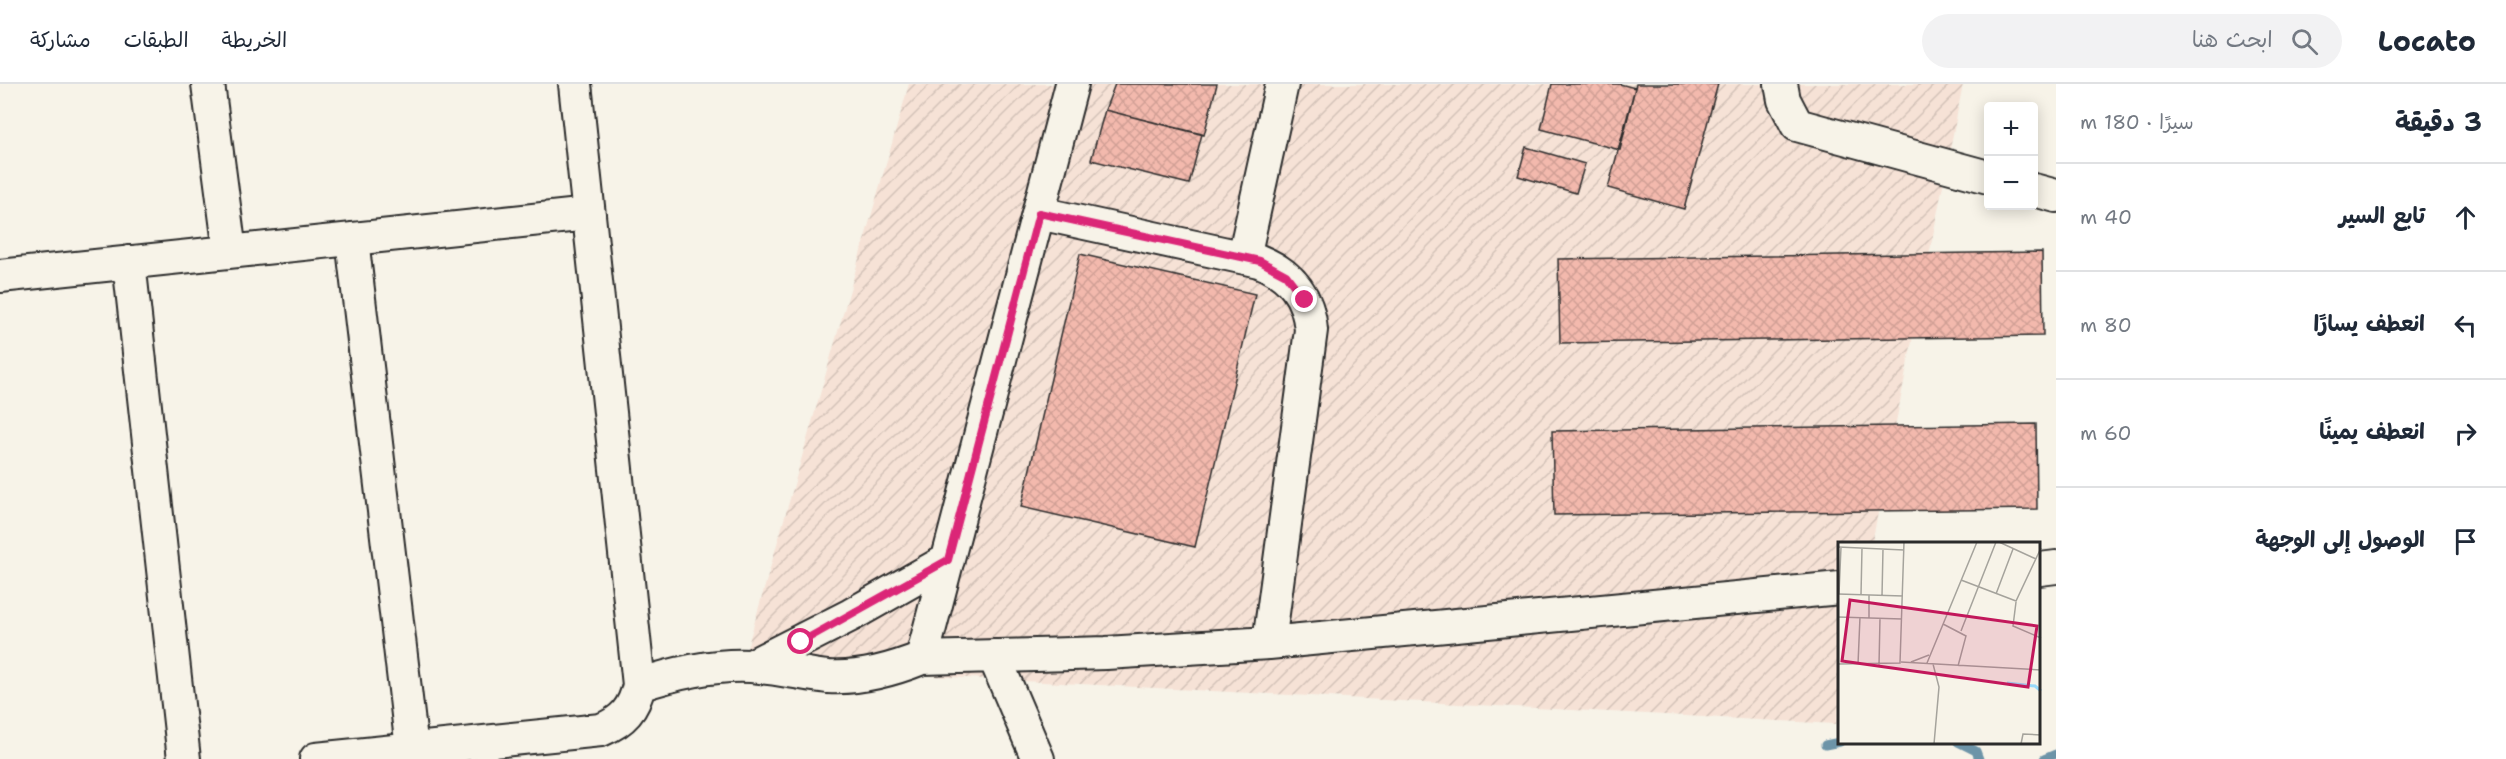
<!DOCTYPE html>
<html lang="ar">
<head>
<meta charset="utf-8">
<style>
  body { margin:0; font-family:"Shantell Sans","Playpen Sans Arabic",sans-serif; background:#f2f2f3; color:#1f2937; direction:rtl }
  .controls { position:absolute; right:18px; top:18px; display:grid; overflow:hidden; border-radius:6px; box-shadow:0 3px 15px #0003 }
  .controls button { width:54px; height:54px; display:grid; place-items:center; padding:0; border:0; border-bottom:2px solid #e0e1e3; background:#fff; color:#1f2937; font:30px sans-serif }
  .stop { position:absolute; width:18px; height:18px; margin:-14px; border:4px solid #db2777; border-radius:50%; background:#fff }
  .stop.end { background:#db2777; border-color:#fff; box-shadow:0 2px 6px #0008 }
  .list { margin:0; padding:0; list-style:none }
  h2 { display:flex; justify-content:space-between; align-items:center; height:78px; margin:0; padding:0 24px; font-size:26px }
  h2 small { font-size:20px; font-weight:400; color:#747a83 }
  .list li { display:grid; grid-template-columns:39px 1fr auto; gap:18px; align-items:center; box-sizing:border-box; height:108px; padding:0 24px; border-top:2px solid #e0e1e3 }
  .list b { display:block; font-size:22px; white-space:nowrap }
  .list em { font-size:20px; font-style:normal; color:#747a83 }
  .icon { flex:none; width:33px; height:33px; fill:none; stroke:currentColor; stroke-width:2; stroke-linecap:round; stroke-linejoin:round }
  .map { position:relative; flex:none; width:2056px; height:675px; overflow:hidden; direction:ltr }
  header { display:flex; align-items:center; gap:36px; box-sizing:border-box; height:84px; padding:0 30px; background:#fff; border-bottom:2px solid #e0e1e3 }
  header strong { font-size:28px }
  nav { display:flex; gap:33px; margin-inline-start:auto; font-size:21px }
  .search { width:420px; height:54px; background:#f2f2f3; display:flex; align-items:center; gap:15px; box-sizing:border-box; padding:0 21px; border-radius:33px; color:#747a83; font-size:22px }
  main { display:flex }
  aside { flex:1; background:#fff }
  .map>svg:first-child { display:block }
  .industrial { fill:url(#industrial-furrows) }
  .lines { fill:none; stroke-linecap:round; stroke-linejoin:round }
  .stream { stroke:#6d94a8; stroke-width:9 }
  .building { fill:url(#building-cross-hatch); stroke:#2b2b2b; stroke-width:1.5 }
  .street-casing { stroke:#2b2b2b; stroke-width:36 }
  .street { stroke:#f7f3e8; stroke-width:32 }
  .route { stroke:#db2777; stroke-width:8 }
  .inset-river { fill:none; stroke:#99dafb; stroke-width:3 }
  .inset-road { fill:none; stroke:#a5a39c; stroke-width:1.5 }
  .view { fill:#c2185b; fill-opacity:0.15; stroke:#c2185b; stroke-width:3 }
  .inset-edge { fill:none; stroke:#2b2b2b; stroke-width:3 }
</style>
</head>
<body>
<header>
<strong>Locato</strong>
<div class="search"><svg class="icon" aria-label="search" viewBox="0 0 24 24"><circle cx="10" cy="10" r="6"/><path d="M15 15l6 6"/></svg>ابحث هنا</div>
<nav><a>الخريطة</a><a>الطبقات</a><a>مشاركة</a></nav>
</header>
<main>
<aside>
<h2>3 دقيقة<small>سيرًا · 180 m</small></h2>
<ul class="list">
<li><svg class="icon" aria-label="ahead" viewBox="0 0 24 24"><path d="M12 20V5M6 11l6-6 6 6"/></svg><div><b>تابع السير</b></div><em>40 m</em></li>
<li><svg class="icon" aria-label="left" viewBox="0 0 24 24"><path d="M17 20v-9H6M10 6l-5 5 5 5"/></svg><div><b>انعطف يسارًا</b></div><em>80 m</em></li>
<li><svg class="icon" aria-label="right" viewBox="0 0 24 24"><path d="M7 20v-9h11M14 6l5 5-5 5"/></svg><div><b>انعطف يمينًا</b></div><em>60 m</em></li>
<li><svg class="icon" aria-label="arrive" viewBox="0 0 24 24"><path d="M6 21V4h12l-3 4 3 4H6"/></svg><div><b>الوصول إلى الوجهة</b></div></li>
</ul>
</aside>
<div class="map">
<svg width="2056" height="675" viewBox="0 0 2056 675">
  <defs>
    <pattern id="industrial-furrows" width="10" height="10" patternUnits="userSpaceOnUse" patternTransform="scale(1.5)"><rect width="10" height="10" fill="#f6e2d6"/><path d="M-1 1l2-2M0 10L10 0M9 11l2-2" fill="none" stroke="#d3c2b8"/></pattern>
    <pattern id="building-cross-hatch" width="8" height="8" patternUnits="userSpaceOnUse" patternTransform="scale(1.5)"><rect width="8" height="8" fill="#f3b9ad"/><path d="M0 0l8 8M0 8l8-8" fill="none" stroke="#d09f95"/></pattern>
  </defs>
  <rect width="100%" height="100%" fill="#f7f3e8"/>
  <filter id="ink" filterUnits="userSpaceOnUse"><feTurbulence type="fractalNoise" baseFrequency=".0167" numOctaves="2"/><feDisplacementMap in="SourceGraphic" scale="12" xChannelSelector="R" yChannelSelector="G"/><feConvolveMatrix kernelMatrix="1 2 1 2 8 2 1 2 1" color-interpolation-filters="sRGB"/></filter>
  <g filter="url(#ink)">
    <path class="industrial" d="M909,0h1054l-91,459h-32v160l-4,21 -1094,-58z"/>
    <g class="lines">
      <path class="stream" d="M1958,658l18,9 3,8
        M1825,661l15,-3
        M2044,675l12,-5"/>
    </g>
    <path class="building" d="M1115,0h102l-13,51 -99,-25z
      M1552,0h68l15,4 -15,62 -79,-21z
      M1636,0h82l-34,125 -76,-21z
      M1105,26l97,24 -13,50 -98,-24z
      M1526,63l59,17 -9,29 -58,-17z
      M2042,168l1,84 -483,7 -2,-84z
      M1080,170l175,40 -60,253 -174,-40z
      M2036,340l1,85 -483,6 -2,-84z"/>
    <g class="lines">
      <defs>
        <path id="street" d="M208,0l22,168
          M1781,0l3,16 13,25 191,52
          M2034,106l22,6
          M1039,129l220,48c32,13 49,34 52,69l-42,313
          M352,155l60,510
          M1244,173l38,-173
          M129,178l55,497
          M0,192l589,-62
          M2040,485l16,-2
          M994,572l44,103
          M922,574l150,-574
          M751,582l100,-51 97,-55
          M639,601c36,-12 74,-21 112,-19 26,2 52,8 77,11 32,2 64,-7 94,-19l184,-5 163,-10 571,-55
          M316,675l285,-29c22,-9 33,-21 38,-45l-64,-601"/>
      </defs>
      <use href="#street" class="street-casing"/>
      <use href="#street" class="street"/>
    </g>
  </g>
  <g class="lines" filter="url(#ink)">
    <path class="route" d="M801,558l147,-82 91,-347 221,48 26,14 19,25"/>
  </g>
  <g transform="translate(1838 458)">
    <rect width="202" height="202" fill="#f7f3e8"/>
    <path class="inset-river" d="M169,141l28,3 6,5"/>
    <path class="inset-road" d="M161,0l37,17M0,5l66,3M123,38l55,21 25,-53M0,52l65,2M1,52l2,-47M158,52l17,-45M23,53l1,-47M44,54l1,-47M178,60l-3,24 28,12M0,75l64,2M31,76v-23M105,82l23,12 -8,30M123,89l35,-89M63,120l140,8M73,120l18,-7M89,121l50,-121M0,122l62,-1 4,-121M20,122l2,-47M95,122l6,23 -5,57M41,123l1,-47M183,202l2,-10 18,1"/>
    <path class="view" d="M12,58l187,26 -9,61 -186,-26z"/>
    <rect width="202" height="202" class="inset-edge"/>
  </g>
</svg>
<div class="controls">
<button>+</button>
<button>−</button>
</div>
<div class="stop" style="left:801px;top:558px"></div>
<div class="stop end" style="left:1305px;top:216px"></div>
</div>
</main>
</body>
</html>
